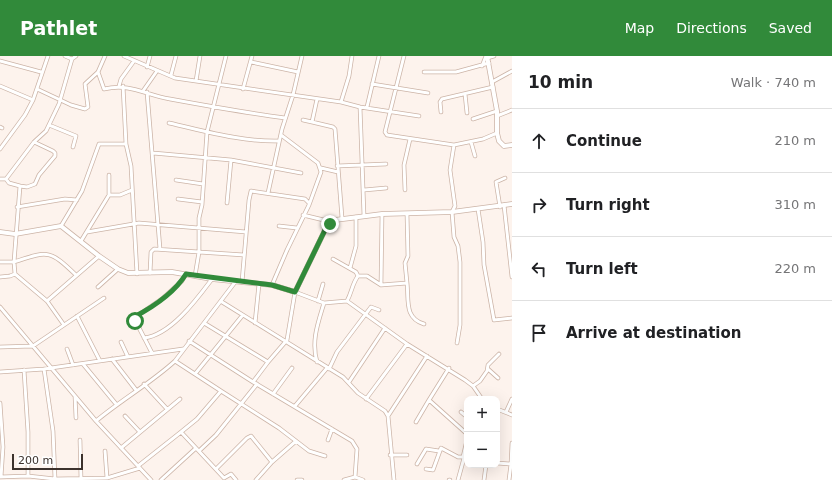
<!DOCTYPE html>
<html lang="en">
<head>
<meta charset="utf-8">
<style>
  body { margin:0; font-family:"DejaVu Sans",sans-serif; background:#f6f6f6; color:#202124 }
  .controls { position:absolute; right:12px; bottom:12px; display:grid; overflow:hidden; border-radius:8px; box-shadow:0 4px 16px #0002 }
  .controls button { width:36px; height:36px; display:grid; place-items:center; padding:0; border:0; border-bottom:1px solid #e0e0e0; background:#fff; color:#202124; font:20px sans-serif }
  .scale { position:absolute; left:12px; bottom:10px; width:71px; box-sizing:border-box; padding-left:4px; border:2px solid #3c322d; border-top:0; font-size:11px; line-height:14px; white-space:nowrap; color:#3c322d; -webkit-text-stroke:3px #fff; paint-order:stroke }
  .stop { position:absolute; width:12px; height:12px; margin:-9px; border:3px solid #318a3a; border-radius:50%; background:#fff }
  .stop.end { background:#318a3a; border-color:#fff; box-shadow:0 1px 4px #0008 }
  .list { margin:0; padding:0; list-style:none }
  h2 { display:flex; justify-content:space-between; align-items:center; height:52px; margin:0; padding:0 16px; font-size:17px }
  h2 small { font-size:13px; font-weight:400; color:#757577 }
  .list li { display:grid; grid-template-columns:26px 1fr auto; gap:12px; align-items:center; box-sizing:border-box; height:64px; padding:0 16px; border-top:1px solid #e0e0e0 }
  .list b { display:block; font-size:15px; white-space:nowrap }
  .list em { font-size:13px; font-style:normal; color:#757577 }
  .icon { flex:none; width:22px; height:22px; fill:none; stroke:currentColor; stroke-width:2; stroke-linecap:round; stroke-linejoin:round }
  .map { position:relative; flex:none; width:512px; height:424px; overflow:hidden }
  header { display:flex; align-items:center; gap:24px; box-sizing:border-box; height:56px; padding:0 20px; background:#318a3a; color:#fff }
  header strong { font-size:19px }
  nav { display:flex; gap:22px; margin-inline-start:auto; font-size:14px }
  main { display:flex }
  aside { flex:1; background:#fff }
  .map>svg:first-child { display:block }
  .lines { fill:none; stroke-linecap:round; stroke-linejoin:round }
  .street-casing { stroke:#ccb4a7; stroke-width:4.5 }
  .secondary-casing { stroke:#ccb4a7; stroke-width:5.5 }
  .street { stroke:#fff; stroke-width:3 }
  .secondary { stroke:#fff; stroke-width:4 }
  .route { stroke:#318a3a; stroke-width:5 }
</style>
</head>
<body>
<header>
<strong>Pathlet</strong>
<nav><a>Map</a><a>Directions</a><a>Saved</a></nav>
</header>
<main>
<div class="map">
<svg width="512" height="424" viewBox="0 0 512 424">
  <rect width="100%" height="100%" fill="#fdf3ed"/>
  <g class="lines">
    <defs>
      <path id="street" d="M65,0l7,3
        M124,0l51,22 166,24 19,5 59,9
        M404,0l-19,76 2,3 67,10 29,-6 14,-6
        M487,2l7,-2
        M0,5l41,11
        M251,6l47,10
        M482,10l4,-10
        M147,11l3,-11
        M98,16l6,17c27,-6 41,6 66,10 38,7 77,14 115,19
        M424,16h32l33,-9
        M171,19l5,-19
        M196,25l4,-25
        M492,26l20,-11
        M372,28l56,9
        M0,30l33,14
        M119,30l2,-7 13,-18
        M123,30l3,58 5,22 6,108
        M37,33l34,16 14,4 3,-2 -3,-23 13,-12 7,-16
        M243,33l9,-33
        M143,35l14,-20
        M147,36l13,157
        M465,38l2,19
        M341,46l8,-26 3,-20
        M360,51l4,109
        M367,51l12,-51
        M441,56l-1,-10 2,-3 51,-12
        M497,60l15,-6
        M473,63l24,-8
        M303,64l9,2 5,-23
        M312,66l21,5 2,2 7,89
        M169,67c36,8 73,19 110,18
        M49,69l27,11 -3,11
        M0,71l2,1
        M471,86l4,14
        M454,89l-4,25 5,36 -3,6 2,25 4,9 2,16v63l-3,18
        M0,93l25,-34 8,-15 15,-44
        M153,97l78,7 70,13
        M337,110l49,-2
        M321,112l17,4
        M0,123h6l28,-37 12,-11 13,-27 13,-45 4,-3
        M6,123l3,4 11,3 -6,76c34,-11 35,-13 62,13
        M176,124l27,4
        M20,130l7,1 8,-3 4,-9 16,-19v-3l-2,-2 -19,-9
        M364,134l22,-2
        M405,134l-1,-25 6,-26
        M268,137l14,-64 11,-34 9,-39
        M109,139h11l12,-5
        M178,143l24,3
        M227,147l4,-43
        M504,149l8,72
        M17,151l48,-8 12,1
        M500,151l-4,-25 9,-4
        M478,153l5,33 1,23 10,55 18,-2
        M303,159l29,7
        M61,170l21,-35 17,-47h27
        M279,170l18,2
        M87,176l52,-9 107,9
        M81,185l28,-46v-20
        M333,203l23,13 2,4
        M0,206h14l1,12 -5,2 -10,1
        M350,212l6,-22v-29
        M150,217l1,-21 3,-3 90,6
        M15,218l32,27 17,24
        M195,220l4,-24v-34l3,-13 5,-73 19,-76
        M242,226l7,-82 2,-9 54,8 4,4
        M407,227c2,17 -3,35 17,41
        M272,229l15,-35 22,-45 12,-33 -3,-9 -37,-28
        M381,229l1,-71
        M98,231l20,-18
        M47,245l52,-45
        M318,245l5,-17
        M347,245c5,-9 5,-17 11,-25h9l14,9 26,-2 -2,-20 3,-7 -1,-42
        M222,246l121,75 15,16 27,18 3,5 6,64
        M0,251l96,114 55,59
        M77,260l23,45
        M204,267l64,39
        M255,267l4,-39
        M144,282c27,-3 53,-39 68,-59
        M189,285l64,41 99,59 5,8 -2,28
        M121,286l7,15
        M0,291l33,-1 71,-48
        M67,293l6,16
        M152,297l-18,-35 29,-20 19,-17 4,-7
        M112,303l24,31
        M317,306c-6,-21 1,-39 7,-59
        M83,308l33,40
        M449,312l-20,32 38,34
        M44,313l9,62 2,48
        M329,313l8,-17 34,-45 8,3
        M488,313l10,9
        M24,314l4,62v44
        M0,316l44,-3 139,-20
        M195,318l47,-58
        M253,326l15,-20 19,-22 8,-48 29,11 23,-2 60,43 58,36 8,6 9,13
        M349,326l36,-54
        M144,328l23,25
        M473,330l7,-5 7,-10 1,-6 11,-11
        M221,335l58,37 30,23 16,5
        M273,338l19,-26
        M75,340l1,22
        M366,343l41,-55
        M0,347l3,44 -2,30
        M295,350l32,-38
        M497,353l15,6
        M461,356l6,5
        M506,356l6,-13
        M125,360l15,16
        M388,360l39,-60
        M96,365c25,-21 55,-38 79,-60
        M416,366l13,-22
        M80,384l1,39
        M328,384l4,-11
        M467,384l-4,17 4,3
        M121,392l59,-49
        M105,395l2,27
        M199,395l17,-16 41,-51
        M390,399h17
        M497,407l14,1 -2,16
        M417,408l9,-15 13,2
        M511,408l1,-21
        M138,410l43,-34
        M217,412l30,-30 4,-2 21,26
        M426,413l7,1 8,-22 17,9h5
        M0,421l28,-1 27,3 52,-1 33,-10
        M161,424l35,-32
        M236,424l-5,-6 -7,4 -43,-46 16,-13 24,-28 -46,-30 61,-80
        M256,424l16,-18 24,-21
        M297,424h5
        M344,424l11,-3 8,3
        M449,424h1
        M458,424l6,-22
        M484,424l2,-15"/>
      <path id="secondary" d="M487,0l10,55v22l2,8 5,5 8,-1
        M0,176l15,2 46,-8 38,30 19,13 10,4 44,-1 40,7 60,6 23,7 30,-62 10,-10 47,-6 70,-2 60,-8"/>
    </defs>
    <use href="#street" class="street-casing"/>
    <use href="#secondary" class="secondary-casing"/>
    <use href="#street" class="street"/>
    <use href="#secondary" class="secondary"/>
  </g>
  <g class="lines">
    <path class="route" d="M135,265l-1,-4c19,-10 41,-25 52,-43l86,11 23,7 30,-62 5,-6"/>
  </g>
</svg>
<div class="controls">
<button>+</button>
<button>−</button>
</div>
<div class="scale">200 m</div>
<div class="stop" style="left:135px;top:265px"></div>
<div class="stop end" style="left:330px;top:168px"></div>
</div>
<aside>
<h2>10 min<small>Walk · 740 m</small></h2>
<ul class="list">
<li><svg class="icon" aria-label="ahead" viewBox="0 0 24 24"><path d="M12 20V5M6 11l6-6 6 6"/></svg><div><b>Continue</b></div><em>210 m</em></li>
<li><svg class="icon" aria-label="right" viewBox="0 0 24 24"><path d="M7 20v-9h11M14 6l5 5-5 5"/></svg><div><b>Turn right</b></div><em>310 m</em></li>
<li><svg class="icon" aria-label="left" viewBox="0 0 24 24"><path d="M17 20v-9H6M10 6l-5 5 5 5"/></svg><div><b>Turn left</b></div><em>220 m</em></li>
<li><svg class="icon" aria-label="arrive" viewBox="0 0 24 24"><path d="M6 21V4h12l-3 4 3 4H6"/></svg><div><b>Arrive at destination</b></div></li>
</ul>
</aside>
</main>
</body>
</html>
